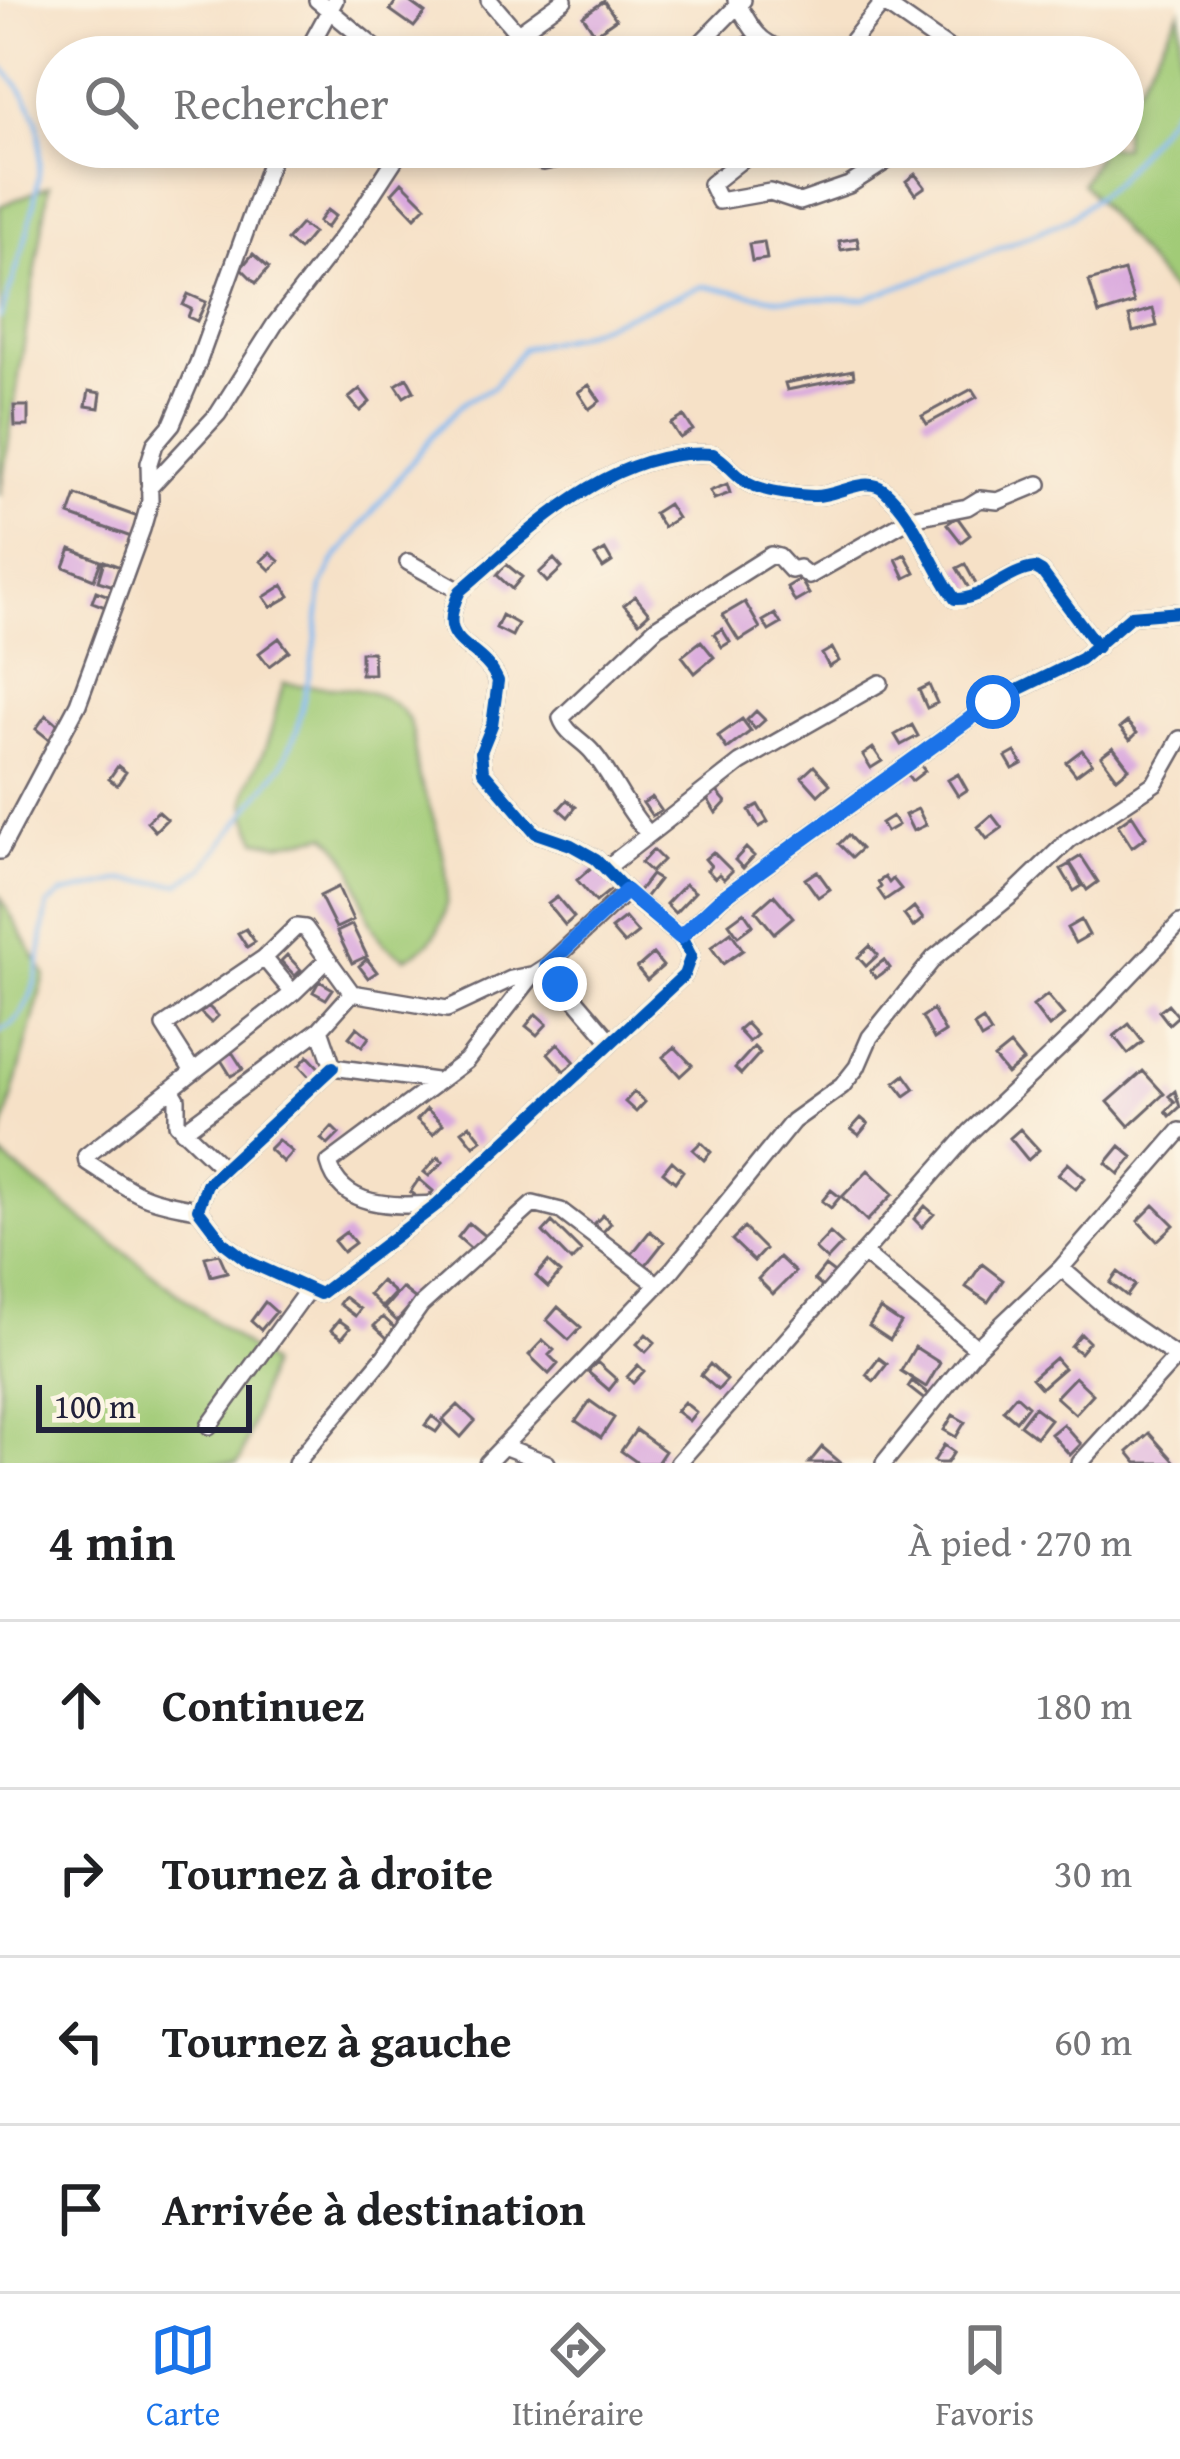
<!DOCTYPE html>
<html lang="fr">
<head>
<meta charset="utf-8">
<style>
  body { margin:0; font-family:"Gentium Book Plus",serif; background:#f6f6f6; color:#202124 }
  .scale { position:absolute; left:36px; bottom:30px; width:216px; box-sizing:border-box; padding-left:12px; border:6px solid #22223b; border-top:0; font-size:33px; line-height:42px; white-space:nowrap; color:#22223b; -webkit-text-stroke:9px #fcf5e5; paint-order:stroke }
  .stop { position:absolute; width:36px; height:36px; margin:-27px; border:9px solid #1a73e8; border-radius:50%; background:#fff }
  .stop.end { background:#1a73e8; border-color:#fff; box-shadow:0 3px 12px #0008 }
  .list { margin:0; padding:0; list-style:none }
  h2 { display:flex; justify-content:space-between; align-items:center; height:156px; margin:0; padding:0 48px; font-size:51px }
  h2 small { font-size:39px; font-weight:400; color:#757577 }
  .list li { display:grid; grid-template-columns:78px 1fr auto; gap:36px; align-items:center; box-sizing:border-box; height:168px; padding:0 48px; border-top:3px solid #e0e0e0 }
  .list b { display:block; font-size:45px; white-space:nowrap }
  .list em { font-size:39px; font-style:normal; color:#757577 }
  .icon { flex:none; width:66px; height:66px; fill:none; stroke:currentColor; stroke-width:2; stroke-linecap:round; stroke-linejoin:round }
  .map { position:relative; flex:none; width:1180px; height:1463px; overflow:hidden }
  .search { position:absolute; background:#fff; box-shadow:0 6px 18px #0003; left:36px; right:36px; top:36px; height:132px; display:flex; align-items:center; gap:30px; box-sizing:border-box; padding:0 42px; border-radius:66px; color:#757577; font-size:45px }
  .sheet { height:828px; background:#fff }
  nav { display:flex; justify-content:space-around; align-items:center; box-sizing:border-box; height:168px; border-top:3px solid #e0e0e0; background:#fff; font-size:33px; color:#757577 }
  nav a { display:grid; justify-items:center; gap:6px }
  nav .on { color:#1a73e8 }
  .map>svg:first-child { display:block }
  .green { fill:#a1cb77; stroke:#627659; stroke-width:3 }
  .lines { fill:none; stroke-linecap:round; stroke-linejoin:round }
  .stream { stroke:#82b9f1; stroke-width:4.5 }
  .building { fill:#d9a7de }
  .minor-casing { stroke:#6c656c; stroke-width:20 }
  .minor { stroke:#fff; stroke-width:15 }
  .cycleway-casing { stroke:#fcf5e5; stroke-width:20 }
  .cycleway { stroke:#0057b8; stroke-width:12 }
  .route { stroke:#1a73e8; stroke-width:15 }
</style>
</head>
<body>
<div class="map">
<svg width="1180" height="1463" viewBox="0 0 1180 1463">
  <rect width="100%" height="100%" fill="#fcf5e5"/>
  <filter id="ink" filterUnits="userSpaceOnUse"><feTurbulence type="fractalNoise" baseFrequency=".00833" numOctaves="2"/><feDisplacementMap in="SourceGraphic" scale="24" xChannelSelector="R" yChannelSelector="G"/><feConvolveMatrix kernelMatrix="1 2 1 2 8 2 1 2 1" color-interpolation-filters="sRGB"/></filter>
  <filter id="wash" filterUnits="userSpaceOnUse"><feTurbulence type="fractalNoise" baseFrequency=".004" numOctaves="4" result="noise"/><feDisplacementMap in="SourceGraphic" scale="48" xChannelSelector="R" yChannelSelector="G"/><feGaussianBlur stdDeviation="2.7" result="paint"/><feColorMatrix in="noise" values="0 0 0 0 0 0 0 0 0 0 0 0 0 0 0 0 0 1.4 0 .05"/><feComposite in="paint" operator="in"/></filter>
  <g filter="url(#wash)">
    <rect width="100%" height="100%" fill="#f6e1c7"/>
    <path class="green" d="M1180,11v291l-98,-119 20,-36h21v-36z
      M49,186l-49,310v-290z
      M284,683c38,7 85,-2 115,25 21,18 12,45 20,69 19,53 59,152 -14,181 -7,-5 -19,-11 -24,-18 -27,-36 -13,-69 -54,-105l-49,9 -21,-4c-25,-49 -4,-56 11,-100 7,-19 9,-39 16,-57z
      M0,896l45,79 -45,168z
      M0,1155l269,209 -28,95 -5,4h-236z"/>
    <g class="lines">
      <path class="stream" d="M0,66c17,14 36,42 39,64 7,55 -20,136 -39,187
        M0,1031c43,-19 38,-85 48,-126l14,-11 62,-14 55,4 25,-16 78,-103 15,-34 18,-84 7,-61 12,-25 101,-129 28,-29 30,-16 30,-39 48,-11 132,-51 76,13h86l109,-40 95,-40 47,-38 64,-80"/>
    </g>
    <g id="blocks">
      <path class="building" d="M397,0h10l18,13 -11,14 -24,-17z
        M604,1l12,18 -21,15 -12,-18z
        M749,34l9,13 -11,9 -10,-13z
        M542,39l14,18h-24l-5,-6z
        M597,41l11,12 -18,4 -5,-6z
        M915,174l10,13 -10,7 -9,-13z
        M402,182l24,24 -11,11 -23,-24z
        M327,210l8,6 -9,12 -8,-6z
        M301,224l12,9 -14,17 -12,-10z
        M857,238l2,9 -18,3 -2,-9z
        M764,242l3,17 -15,2 -3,-17z
        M253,254l16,14 -13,15 -15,-15z
        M1124,271l10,32 -35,11 -10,-33z
        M188,294l18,8 -9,19 -9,-4 3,-8 -8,-4z
        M1153,309l4,17 -24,6 -4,-16z
        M853,370l1,7 -67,13 -2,-7z
        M407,378l7,13 -10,6 -8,-12z
        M589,385l11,16 -11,8 -11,-17z
        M360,389l10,13 -10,9 -11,-13z
        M972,389l5,8 -50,27 -5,-8z
        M89,391l12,2 -2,15 -13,-2z
        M14,406h14v20h-13z
        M684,416l9,14 -13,8 -9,-14z
        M727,484l3,9 -16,6 -4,-8z
        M76,495l65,23 -7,20 -65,-23z
        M668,504l9,14 -14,9 -9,-14z
        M957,517l13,18 -9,7 -14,-18z
        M71,549l30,12 -7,18 -30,-12z
        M605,550l7,12 -9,6 -8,-12z
        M270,553l9,8 -9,9 -9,-9z
        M905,554l10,19 -10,5 -9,-19z
        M554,559l8,9 -15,14 -8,-9z
        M104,561l19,7 -6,19 -19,-6z
        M506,564l16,13 -10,12 -15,-14z
        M965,564l12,22 -7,4 -13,-22z
        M800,579l9,15 -14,8 -8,-15z
        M283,585l7,11 -19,11 -7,-10z
        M96,591l13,5 -4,11 -13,-5z
        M635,596l14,17 -10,9 -15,-17z
        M745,602l15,26 -21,13 -16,-26z
        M775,614l6,10 -12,7 -6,-10z
        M502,615l16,9 -6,12 -16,-8z
        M722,629l8,13 -8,5 -8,-13z
        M279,638l10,13 -20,15 -10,-13z
        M701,641l13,16 -19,16 -13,-17z
        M832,648l7,13 -10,6 -7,-13z
        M361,652h12l1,22h-13z
        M929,685l8,18 -10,5 -8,-18z
        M756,711l9,9 -10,9 -8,-9z
        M46,715l16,13 -11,13 -15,-12z
        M742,719l9,12 -24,18 -9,-13z
        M1127,722l10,11 -7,7 -10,-12z
        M912,725l6,11 -17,9 -6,-10z
        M1113,747l16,21 -12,10 -16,-22z
        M873,748l9,13 -11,7 -8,-13z
        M1082,750l10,13 -16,12 -10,-13z
        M1015,752l7,12 -9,5 -7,-12z
        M919,763l6,8 -13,10 -6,-8z
        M118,766l8,6 -9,13 -8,-6z
        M814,766l16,18 -12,11 -16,-18z
        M958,774l9,16 -9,6 -10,-16z
        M714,788l12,14 -10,11 -10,-17z
        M652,797l9,13 -9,6 -9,-13z
        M567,800l9,7 -8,10 -9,-8z
        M758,805l10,17 -9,5 -10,-17z
        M918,809l8,16 -13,6 -8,-16z
        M158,811l9,8 -12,12 -8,-9z
        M992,815l10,13 -15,11 -9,-12z
        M1132,815l14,22 -14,10 -14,-22z
        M892,816l6,9 -12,7 -5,-9z
        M848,835l13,14 -9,8 -13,-13z
        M746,848l8,8 -11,12 -8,-8z
        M653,850l10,10 -12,12 -10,-9z
        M713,852l19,19 -8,8 -5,-5 -4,4 -8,-8 4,-4 -6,-7z
        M1081,856l17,26 -11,8 -17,-27z
        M1070,864l12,22 -8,5 -13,-22z
        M593,866l20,22 -17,14 -19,-22z
        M817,871l13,18 -12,8 -13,-18z
        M651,875l8,5 -15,19 -7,-6z
        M885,877l4,6 4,-4 8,10 -16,11 -7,-10 3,-3 -3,-5z
        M685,884l10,8 -20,21 -9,-9z
        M338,887l15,33 -17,8 -16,-32z
        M774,895l19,22 -19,16 -18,-22z
        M557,897l17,20 -9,8 -17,-21z
        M914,907l9,12 -10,8 -9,-12z
        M744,912l9,13 -15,11 -9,-13z
        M625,918l13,15 -14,11 -13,-15z
        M1081,920l8,15 -14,8 -8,-15z
        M352,925l15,31 -15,7 -15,-31z
        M246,929l9,13 -8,5 -9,-14z
        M731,932l12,18 -20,14 -12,-17z
        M870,946l8,9 -12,11 -8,-9z
        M653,954l10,12 -16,14 -10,-12z
        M287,955l14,15 -6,6 -14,-15z
        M367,959l10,13 -9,6 -9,-12z
        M884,960l6,8 -14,10 -6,-7z
        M319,981l14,8 -7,10 -13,-7z
        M1047,995l17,20 -15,12 -16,-21z
        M1168,1004l10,12 -9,8 -10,-13z
        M208,1006l10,10 -7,7 -10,-10z
        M933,1010l12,22 -11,7 -12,-22z
        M536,1014l11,10 -10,11 -11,-9z
        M983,1020l8,13 -10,6 -7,-13z
        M746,1023l11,12 -8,7 -11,-12z
        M1129,1024l14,18 -15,12 -14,-18z
        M357,1027l12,10 -7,10 -13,-10z
        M558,1043l17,19 -11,9 -16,-18z
        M1010,1045l13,16 -16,13 -13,-16z
        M675,1047l17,18 -12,11 -17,-19z
        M754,1047l6,6 -19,21 -6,-6z
        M232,1052l11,17 -12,7 -10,-16z
        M308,1056l13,14 -10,9 -12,-13z
        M1143,1071l21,23 -35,32 -21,-24z
        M905,1075l10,14 -10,7 -10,-13z
        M1175,1091l5,16 -10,9 -4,-5 9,-9 -6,-6z
        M634,1092l11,10 -9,10 -11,-10z
        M427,1109l16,15 -10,10 -16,-14z
        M861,1118l7,6 -9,11 -8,-6z
        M470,1125l12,15 -8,6 -12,-15z
        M332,1127l7,7 -11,11 -7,-6z
        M1020,1129l19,21 -11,10 -18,-22z
        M278,1140l14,12 -9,10 -14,-13z
        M701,1142l10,10 -7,8 -11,-10z
        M1120,1146l13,11 -14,17 -13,-11z
        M438,1157l5,5 -14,14 -5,-4z
        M672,1161l11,10 -8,11 -12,-10z
        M1068,1163l17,15 -9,11 -18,-15z
        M868,1170l25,24 -26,27 -25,-24z
        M419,1179l14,12 -9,12 -14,-11z
        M831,1190l9,7 -9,11 -9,-7z
        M1154,1205l20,20 -17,16 -19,-20z
        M925,1206l9,8 -12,13 -8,-8z
        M603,1215l8,8 -8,9 -9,-8z
        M552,1222l29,29 -10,10 -28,-29z
        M469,1223l18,15 -12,14 -17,-15z
        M744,1228l21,21 -11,12 -22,-21z
        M650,1231l14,11 -19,24 -14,-11z
        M346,1232l9,11 -12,9 -9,-11z
        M830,1233l12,11 -15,16 -12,-11z
        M219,1254l8,18 -16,4 -6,-19z
        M779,1257l16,15 -22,22 -15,-15z
        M548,1262l12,11 -12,14 -12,-11z
        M982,1264l21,16 -15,22 -22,-15z
        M825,1266l12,9 -11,15 -12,-10z
        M1118,1272l17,13 -8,11 -17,-13z
        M381,1281l14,12 -13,14 -13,-13z
        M402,1288l14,11 -19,22 -13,-12z
        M344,1297l16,12 -5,7 -16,-12z
        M265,1302l11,10 -15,18 -10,-9z
        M558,1307l23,20 -12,13 -22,-20z
        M880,1309l21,14 -11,17 -21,-14z
        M383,1317l14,13 -9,9 -14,-13z
        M339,1320l11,8 -8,10 -11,-8z
        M646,1334l9,8 -9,10 -9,-8z
        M1081,1334l8,8 -9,11 -9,-7z
        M543,1340l11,10 -5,5 9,9 -9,10 -20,-19z
        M915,1347l25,16 -14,24 -25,-16z
        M879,1358l8,6 -13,17 -8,-6z
        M1055,1358l9,10 -23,20 -9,-10z
        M597,1362l20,18 -8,10 -21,-18z
        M710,1364l17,16 -9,10 -17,-15z
        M638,1365l6,6 -11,12 -6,-6z
        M1075,1377l18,17 -18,20 -19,-17z
        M912,1381l19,15 -5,5 -18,-14z
        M1016,1395l12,11 -12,15 -13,-11z
        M590,1401l24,17 -13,20 -25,-17z
        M684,1402l12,10 -7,9 -13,-10z
        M458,1405l17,16 -14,16 -18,-17z
        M1034,1407l16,12 -14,18 -16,-12z
        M953,1415l12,7 -9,15 -12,-7z
        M432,1416l10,8 -6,8 -11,-7z
        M1063,1424l18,20 -11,11 -19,-21z
        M636,1430l29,21 -8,12h-19l-17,-12z
        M1149,1433l27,30h-39l-9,-11z
        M944,1445l10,7 -7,11h-9l-4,-2z
        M822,1447l19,16h-32z"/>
    </g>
  </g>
  <g filter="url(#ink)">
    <use href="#blocks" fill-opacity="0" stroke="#6c656c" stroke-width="3"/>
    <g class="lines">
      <defs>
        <path id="minor" d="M317,0l69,57
          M489,0l30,35
          M736,0c12,22 22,45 48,49l6,8
          M879,0l82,57
          M304,57l31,-57
          M485,57l79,-57
          M687,57l56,-57
          M839,57l44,-54
          M526,147l17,15 19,-4 17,-11
          M758,147l-47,37 8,17 51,-9 30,10 49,-17 59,-38
          M149,488l69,-74 57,-90 81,-105 47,-72
          M408,562l52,29
          M647,832c-23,-25 -33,-54 -54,-79 -10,-13 -26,-18 -32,-35l96,-91 114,-72 8,2 12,13 8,-2 10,8 102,-58 56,-11 13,-8 18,2 41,-17
          M0,851l78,-147 64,-175 8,-28 -1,-38 6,-19 17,-20 26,-61 78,-216
          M605,869l135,-106 140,-80
          M681,937l-44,-35 -41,-43 -25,-14 -35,-12 -53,-62 -2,-19 11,-27 6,-44c-18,-41 -66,-33 -38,-90 71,-61 152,-145 253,-137 12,7 18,16 28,24 17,14 51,17 72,18 22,2 53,-22 71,-6 34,29 45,73 71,109 26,2 52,-28 80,-31l7,4 56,75
          M264,958l29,35
          M352,993l95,16 64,-30 20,-4
          M320,1029l13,38
          M611,1041l-64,-75 80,-75
          M333,1067l-126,117 -9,25 25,33 26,20 71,32 118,-90 246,-229 7,-19 -10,-19 41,-39 271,-196 88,-43 50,-43 49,-4
          M333,1067l102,14
          M192,1070l-28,-44 100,-68 32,-31 9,1 47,65
          M171,1089l6,10v25l46,44
          M183,1131l137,-102 32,-36
          M435,1204c-40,2 -94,5 -106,-41l137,-102 67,-86 14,-9
          M198,1209c-58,-9 -63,-16 -111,-47l-1,-6 207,-163 34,-33
          M863,1253l114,95
          M1061,1268l47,41 69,48
          M209,1426l98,-135
          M503,1446l44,17
          M296,1463l88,-106 37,-52 112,-101 28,7 96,73
          M487,1463l185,-193 121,-149 49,-35 15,-19 13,-30 64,-79 79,-64 56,-54 86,-57 25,-44
          M678,1463l292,-331 105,-99 105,-110
          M884,1463l93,-115 84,-80 119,-137
          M1080,1463l100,-110"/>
      </defs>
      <use href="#minor" class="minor-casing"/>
      <use href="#minor" class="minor"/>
      <defs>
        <path id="cycleway" d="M681,937l-44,-35 -41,-43 -25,-14 -35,-12 -53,-62 -2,-19 11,-27 6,-44c-18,-41 -66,-33 -38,-90 71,-61 152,-145 253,-137 12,7 18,16 28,24 17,14 51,17 72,18 22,2 53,-22 71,-6 34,29 45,73 71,109 26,2 52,-28 80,-31l7,4 56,75
          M333,1067l-126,117 -9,25 25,33 26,20 71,32 118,-90 246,-229 7,-19 -10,-19 41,-39 271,-196 88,-43 50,-43 49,-4"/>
      </defs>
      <use href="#cycleway" class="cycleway-casing"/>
      <use href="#cycleway" class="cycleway"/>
    </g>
  </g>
  <g class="lines" filter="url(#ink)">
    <path class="route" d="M560,984l-13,-18 79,-75 54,46 42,-39 271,-196"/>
  </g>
</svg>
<div class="scale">100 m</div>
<div class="stop" style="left:993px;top:702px"></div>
<div class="stop end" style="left:560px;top:984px"></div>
<div class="search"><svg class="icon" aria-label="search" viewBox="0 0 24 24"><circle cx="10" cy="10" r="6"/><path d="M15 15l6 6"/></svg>Rechercher</div>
</div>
<section class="sheet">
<h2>4 min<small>À pied · 270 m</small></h2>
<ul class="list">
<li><svg class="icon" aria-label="ahead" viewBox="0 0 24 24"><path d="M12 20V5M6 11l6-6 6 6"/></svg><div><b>Continuez</b></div><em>180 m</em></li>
<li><svg class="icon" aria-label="right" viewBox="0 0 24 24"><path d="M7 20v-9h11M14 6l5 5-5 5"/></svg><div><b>Tournez à droite</b></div><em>30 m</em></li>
<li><svg class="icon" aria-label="left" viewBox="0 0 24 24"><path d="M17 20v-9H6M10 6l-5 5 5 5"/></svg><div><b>Tournez à gauche</b></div><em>60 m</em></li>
<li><svg class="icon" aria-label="arrive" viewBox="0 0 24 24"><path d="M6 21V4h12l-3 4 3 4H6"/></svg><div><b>Arrivée à destination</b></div></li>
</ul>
</section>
<nav>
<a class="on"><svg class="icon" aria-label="map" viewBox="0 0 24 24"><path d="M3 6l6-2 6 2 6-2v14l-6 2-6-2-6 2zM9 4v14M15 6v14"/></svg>Carte</a>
<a><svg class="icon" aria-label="directions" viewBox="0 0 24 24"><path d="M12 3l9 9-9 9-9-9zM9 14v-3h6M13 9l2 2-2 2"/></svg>Itinéraire</a>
<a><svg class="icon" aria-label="saved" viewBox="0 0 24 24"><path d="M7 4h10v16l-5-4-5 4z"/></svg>Favoris</a>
</nav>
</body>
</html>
